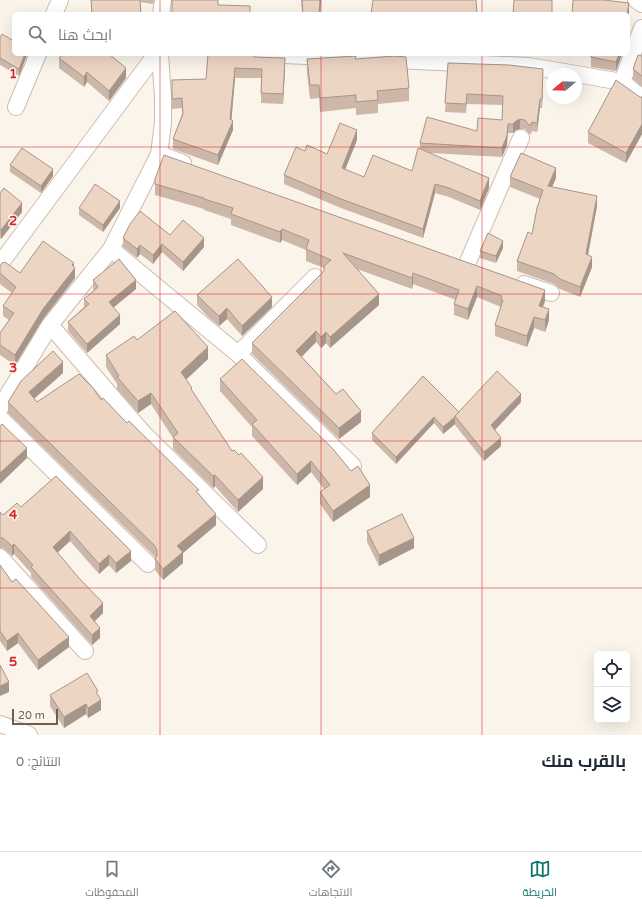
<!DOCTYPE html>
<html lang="ar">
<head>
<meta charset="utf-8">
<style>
  body { margin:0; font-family:"Varela Round",Cairo,sans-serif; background:#f2f2f3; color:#1f2937; direction:rtl }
  .controls { position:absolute; right:12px; bottom:12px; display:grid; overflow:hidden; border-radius:6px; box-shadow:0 4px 16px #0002 }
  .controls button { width:36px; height:36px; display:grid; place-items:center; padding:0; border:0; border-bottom:1px solid #e0e1e3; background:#fff; color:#1f2937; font:20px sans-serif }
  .compass { position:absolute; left:546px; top:68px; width:36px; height:36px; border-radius:50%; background:#fff; box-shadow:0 4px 16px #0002; rotate:251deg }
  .scale { position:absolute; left:12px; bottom:10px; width:46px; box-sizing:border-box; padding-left:4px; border:2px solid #735d4f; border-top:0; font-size:11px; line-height:14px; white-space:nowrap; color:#735d4f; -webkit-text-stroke:3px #fdf8f0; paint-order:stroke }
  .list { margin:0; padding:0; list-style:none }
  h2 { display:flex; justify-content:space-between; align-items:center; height:52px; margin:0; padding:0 16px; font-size:17px }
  h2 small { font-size:13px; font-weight:400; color:#747a83 }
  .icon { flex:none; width:22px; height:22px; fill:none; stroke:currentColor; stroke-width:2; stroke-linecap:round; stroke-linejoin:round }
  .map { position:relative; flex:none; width:642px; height:735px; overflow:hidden; direction:ltr }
  .search { position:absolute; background:#fff; box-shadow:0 4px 16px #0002; left:12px; right:12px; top:12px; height:44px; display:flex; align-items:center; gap:10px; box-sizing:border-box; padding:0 14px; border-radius:6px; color:#747a83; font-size:15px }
  .sheet { height:116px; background:#fff }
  nav { display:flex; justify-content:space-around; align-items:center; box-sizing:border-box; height:56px; border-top:1px solid #e0e1e3; background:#fff; font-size:11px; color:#747a83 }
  nav a { display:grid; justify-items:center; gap:2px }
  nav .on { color:#0f766e }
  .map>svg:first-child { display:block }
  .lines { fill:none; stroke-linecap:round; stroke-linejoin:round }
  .street-casing { stroke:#ccbdb1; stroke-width:18 }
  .street { stroke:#fff; stroke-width:16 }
  .wall { fill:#ccb7a9 }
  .shaded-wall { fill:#a69589 }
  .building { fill:#edd5c4; stroke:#a69589 }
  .grid { fill:none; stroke:#d62828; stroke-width:1; stroke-opacity:0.55 }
  .grid-label { font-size:13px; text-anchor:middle; font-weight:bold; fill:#d62828; stroke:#fdf8f0; stroke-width:3; stroke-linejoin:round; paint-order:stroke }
</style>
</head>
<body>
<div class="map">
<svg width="642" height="735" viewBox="0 0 642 735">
  <rect width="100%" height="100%" fill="#fbf4ea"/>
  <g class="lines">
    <defs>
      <path id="street" d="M636,0l6,4
        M54,14l6,-14
        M161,14l2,-14
        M262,54l267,12 47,8
        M576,74l46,8 20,-54
        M622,82l20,16
        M16,107l22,-53
        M159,154l24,9
        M111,249l127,105 115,112
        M0,264l156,-210
        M467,264l54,-126
        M524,284l27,9
        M50,325l94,109 114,111
        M238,354l77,-77
        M0,408l50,-83 61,-76 48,-95 4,-31v-26l-3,-43
        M0,418l148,146
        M0,557l85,94
        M0,724l25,9 4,2"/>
    </defs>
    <use href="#street" class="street-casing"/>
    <use href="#street" class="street"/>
  </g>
  <path class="wall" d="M91,0h63l-1,4 -13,-2 1,12h-49z
    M301,0h20l-1,14h-18z
    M0,38l27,16 -8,22 -19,-11z
    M474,54h35v2z
    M622,54l-6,17 -25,-4v-10z
    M642,56v31l-9,-8v-10z
    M254,57l31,11 -2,36 -22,-1v-25h-26l-4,42 2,10 -15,35 -45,-16v-10l9,-25v-6l-10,1v-29l34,-1z
    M59,58l67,20 -17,23 -22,-19 -3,5 -25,-19z
    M307,59h49l53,29v13l-31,3v9l-22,2v-7l-36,4 -1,-14 -9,1 -3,-26z
    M448,63l95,15 -1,30h-2l-3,24 -5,-1 -1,3h-2l-4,-5h-5l-4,1 -3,3h-5l-1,12 -5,12 -71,-4 58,35 -9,22 -31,-13 -14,-4 -12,45 -82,-30 -57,-24v-9l21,-24 22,3 30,-14 -12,30 19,7 48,-6 8,-23v-5l57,-12 25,-11 1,-15 -36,-1 -1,9 -21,-1z
    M640,97h2v37l-16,29 -38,-20v-11z
    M10,165l43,11 -12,17 -31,-21z
    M510,177l46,1 -4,9 45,19 -9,49 4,12 -12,30 -20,-8 -6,-5 -37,-13v-10l15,-27 8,-35 -30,-12z
    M155,179l390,122 -2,6 6,13 -4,12 -11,-4 -7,19 -32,-11v-11l6,-18 -24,-10 -9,23 -14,-5v-11l2,-4 -43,-16 -1,5 -55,-20 22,36 -49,43 -4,-5 -5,5 -5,-6 -14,15 59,65 -22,17 -87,-85v-11l72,-72v-3l-18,-7v-11l-24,-10 -2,3 -49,-18v-6l-27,-9v-1l-49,-14z
    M0,193l22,19 -21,27 -1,-1z
    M79,208h41l-17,24 -24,-17z
    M170,235l34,12 -21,24 -21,-19 -9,12 -13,-10 -3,4 -14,-11v-9z
    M503,248l-7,15 -16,-5v-7z
    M0,266l20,7 54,-6 1,11 -32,41 -28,46 -15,-10v-22l9,-13 -6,-4v-10l9,-13 -12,-9z
    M93,280l43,9 -23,19 7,16 -33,29 -19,-22v-9l16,-15v-8l10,-9 -1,-1z
    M197,295l75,12 -30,29 -15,-17 -8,7 -11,-9 -11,-12z
    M137,340l71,19 -22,21 6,11 40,60 31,38 -25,23 -23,-26 -2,2 -40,-39v-11l-22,-34 -13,9 -21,-24v-5l-11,-17v-12z
    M63,373l-29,26 3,3 64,-2 26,23 72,71 17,31 -33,28v10l-20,17 -8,-10v-13l-147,-144v-11z
    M423,376l36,36 62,-10 -26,28 6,16 -17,15 -29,-36v-1l-12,10 -9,-11 -38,41 -24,-24v-7z
    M220,379l150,118 -37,25 -13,-18v-12l4,-3 -13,-17 -14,13 -45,-49v-9l-32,-36z
    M56,476l75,85 -15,12 -7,-8 -10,9 -29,-33 -13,11 46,61 -9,8 6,17 -8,7 -61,-68v-4l-17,-19 -2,2 -9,-8h-3v-36l3,3 18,-8z
    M367,531l47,17 -35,18 -12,-24z
    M0,565l12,17 57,65 -31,23 -20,-27 -11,8 -7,-10z
    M98,694l3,16 -13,8 -2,-4 -22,14 -14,-22v-11z"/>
  <path class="shaded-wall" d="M320,0h1l-1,14h-1z
    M629,3v10l-1,6v-5h-1z
    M25,54h2v1l-8,21v-7z
    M619,54h3l-6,17v-9z
    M285,58v10l-2,36v-10z
    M126,68v10l-17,23v-10z
    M235,68v10l-4,48 2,-5v9l-15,35v-10l12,-36z
    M543,69v9l-1,30v-9z
    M87,72v10l-3,5v-10z
    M540,99v9l-3,24v-9z
    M520,119v10l-4,1 -3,3v-9l3,-3z
    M508,124l-1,21 -5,12v-9z
    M642,124v10l-16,29v-10z
    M357,130v10l-15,37v-9z
    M556,168v10l-8,18v-10z
    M53,169v7l-12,17v-7z
    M489,178v10l-9,22v-9z
    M435,184v9l-12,45v-9z
    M597,196v10l-11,59v-11z
    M120,201v7l-17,24v-7z
    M22,203v9l-21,27v-9z
    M282,229v11l-2,3v-11z
    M204,238v9l-21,24v-9z
    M503,241v7l-7,15v-7z
    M162,244v8l-9,12v-9z
    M140,245v9l-3,4v-9z
    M592,257v10l-12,30v-10z
    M74,263v7l1,-2v10l-32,41 -28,46v-10l28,-46z
    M413,273v11l-1,5v-11z
    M136,280v9l-27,22v-9z
    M477,286v11l-9,23v-11z
    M545,290v11l-6,16v-11z
    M379,294v11l-49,43v-11z
    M272,297v10l-30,29v-10z
    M227,308v11l-8,7v-10z
    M549,309v11l-4,12v-12z
    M120,315v9l-33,29v-9z
    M534,317v11l-7,19v-11z
    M316,331v11l-20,20v-11z
    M326,332v11l-5,5v-11z
    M208,347v12l-27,25v-12z
    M63,362v11l-34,30v-11z
    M151,393v11l-13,9v-12z
    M521,394v8l-30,32v-9z
    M361,411v11l-22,17v-11z
    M434,417v6l-38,41v-7z
    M455,417v7l-12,10v-7z
    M501,438v8l-17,15v-9z
    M27,448v10l-27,26v-11z
    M311,461v11l-14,13v-11z
    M215,475v11l-2,2v-12z
    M263,477v12l-25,23v-12z
    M370,485v12l-37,25v-11z
    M216,514v11l-33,28v10l-20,17v-11l14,-23z
    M70,531v10l-17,16v-10z
    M414,538v10l-35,18v-11z
    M14,544v10l-2,2v-10z
    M131,551v10l-15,12v-10z
    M109,555v10l-10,9v-10z
    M103,603v10l-13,13v-10z
    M100,628v10l-8,7v-10z
    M18,633v10l-11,8v-10z
    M69,637v10l-31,23v-10z
    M9,682v10l-9,4v-10z
    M101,700v10l-13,8v-10z
    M86,704v10l-22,14v-11z"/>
  <path class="building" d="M91,0h49l1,14h-49z
    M172,0h46v5l32,1v8h-78z
    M302,0h18l-1,14h-16z
    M373,0h103l1,13 17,1h-123z
    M514,0h38v14h-39z
    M573,0h31l25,3 -2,11h-55z
    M2,34l12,7v13h11l-6,15 -19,-11v-20z
    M63,54h46l17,14 -17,23 -22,-19 -3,5 -25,-19z
    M208,54h46v3l31,1 -2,36 -22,-1 1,-24 -27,-1 -5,51 3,2 -15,34 -45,-16 10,-25 -1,-16 -10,1v-19l34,-1z
    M591,54h28l-3,8 -25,-5z
    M638,55l4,1v20l-9,-7z
    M356,56l-1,3 40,-3 11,1 3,31 -32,3 1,9 -22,2v-7l-36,3 -1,-13h-9l-3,-26z
    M448,63l61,2 34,4 -1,30h-2l-3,24 -5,-1 -1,3h-2l-4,-5 -5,-1 -4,2 -3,3h-5l-1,12 -5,12 -82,-5 7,-26 50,14 1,-13 24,2 1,-24 -36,-2 -1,10 -21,-1z
    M616,80l24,17h2v27l-16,29 -38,-21z
    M340,123l17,7 -15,38 22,9 9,-22 39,16 6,-23 71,30 -9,23 -31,-13 -14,-4 -12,45 -82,-30 -57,-24 12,-28 9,4 2,-6 20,9z
    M22,148l31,21 -12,17 -31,-21z
    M521,153l35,15 -8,18 49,10 -11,58 6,3 -12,30 -20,-8 -6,-5 -37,-13 11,-29 4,2 5,-26 6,-18 -33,-13z
    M164,155l381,135 -6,16 10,3 -4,11 -11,-3 -7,19 -32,-11 8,-25 -2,-1 1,-3 -25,-10 -9,23 -14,-5 5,-14 -46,-17 -1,5 -69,-25 36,41 -49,43 -4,-5 -5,5 -5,-6 -20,20 40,43 7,-5 18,22 -22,17 -87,-85 72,-72v-5l7,-6 -25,-11 3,-9 -27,-11 -2,3 -49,-18 2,-6 -29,-9v-1l-49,-14v-5z
    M95,184l25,17 -17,24 -24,-17z
    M4,188l18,15 -21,27 -1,-1v-36z
    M140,211l30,24 13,-15 21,18 -21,24 -21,-18 -9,11 -13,-10 -3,4 -14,-11 7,-14z
    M488,233l15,8 -7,15 -16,-5z
    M43,241l31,22 -2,2 3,3 -32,41 -28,46 -15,-10v-12l14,-20 -11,-7 13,-19 -16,-14v-7l2,-3 3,-1 15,11z
    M119,259l17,21 -27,22 11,13 -33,29 -19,-22 21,-18 -5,-5 14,-12 -5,-7z
    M238,259l34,38 -30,29 -15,-18 -8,8 -11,-10 -11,-11z
    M175,311l33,36 -27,25 11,16 -1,1 41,62 2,-1 5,5 2,-2 22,24 -25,23 -23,-25 -2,1 -40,-39 5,-4 -27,-40 -13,8 -21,-24 2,-1 -13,-21 28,-19 3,4z
    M53,351l10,11 -34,30 8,10 42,-28 14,14 8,12 2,-2 24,25 2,-2 70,69 -3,1 20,23 -39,32 6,6 -20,17 -8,-10 2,-3v-5l-2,-5 -147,-144 13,-21z
    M242,359l91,90 18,22 7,-5 12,19 -37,26 -13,-19 10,-7 -19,-24 -14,13 -45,-50 5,-4 -37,-41z
    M497,371l24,23 -30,31 10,13 -17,14 -29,-36z
    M423,376l36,36 -4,4v1l-12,10 -9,-10 -38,40 -24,-24z
    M2,424l25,24 -27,25v-47z
    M56,476l75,75 -15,12 -7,-8 -10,9 -29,-33 -17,16 25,30 25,26 -13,13 10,12 -8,7 -61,-68 2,-2 -19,-21 -2,2 -9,-8h-3v-26l3,3 14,-12 4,4z
    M402,514l12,24 -35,17 -12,-24z
    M0,565l12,17 4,-3 53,58 -31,23 -20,-27 -11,8 -7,-10z
    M0,665l9,17 -9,4z
    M87,673l11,18 -2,1 5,8 -13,8 -2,-4 -22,13 -14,-22z"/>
  <path class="grid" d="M160,0v14M321,0v14M482,0v14M160,54v681M321,54v681M482,54v681M0,147h642M0,294h642M0,441h642M0,588h642"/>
  <g class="grid-label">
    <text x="13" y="78">1</text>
    <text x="13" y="225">2</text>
    <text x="13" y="372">3</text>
    <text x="13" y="519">4</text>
    <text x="13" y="666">5</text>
  </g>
</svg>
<div class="controls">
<button><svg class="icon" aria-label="locate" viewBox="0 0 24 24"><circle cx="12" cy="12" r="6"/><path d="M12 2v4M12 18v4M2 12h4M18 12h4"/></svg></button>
<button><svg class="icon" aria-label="layers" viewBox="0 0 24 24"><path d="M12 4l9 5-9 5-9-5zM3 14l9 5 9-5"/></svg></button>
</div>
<svg class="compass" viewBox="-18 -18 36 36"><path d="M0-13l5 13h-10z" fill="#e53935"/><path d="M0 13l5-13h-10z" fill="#747a83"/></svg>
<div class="scale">20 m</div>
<div class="search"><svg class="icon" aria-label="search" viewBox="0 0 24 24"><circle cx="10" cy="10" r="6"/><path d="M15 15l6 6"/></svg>ابحث هنا</div>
</div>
<section class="sheet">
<h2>بالقرب منك<small>النتائج: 0</small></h2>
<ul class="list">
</ul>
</section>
<nav>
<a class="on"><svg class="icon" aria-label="map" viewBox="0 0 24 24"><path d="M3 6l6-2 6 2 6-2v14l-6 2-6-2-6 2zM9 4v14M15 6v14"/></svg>الخريطة</a>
<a><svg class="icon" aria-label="directions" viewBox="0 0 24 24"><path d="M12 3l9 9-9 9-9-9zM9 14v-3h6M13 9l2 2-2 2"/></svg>الاتجاهات</a>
<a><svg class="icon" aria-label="saved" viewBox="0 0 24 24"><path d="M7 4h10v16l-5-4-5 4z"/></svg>المحفوظات</a>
</nav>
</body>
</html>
